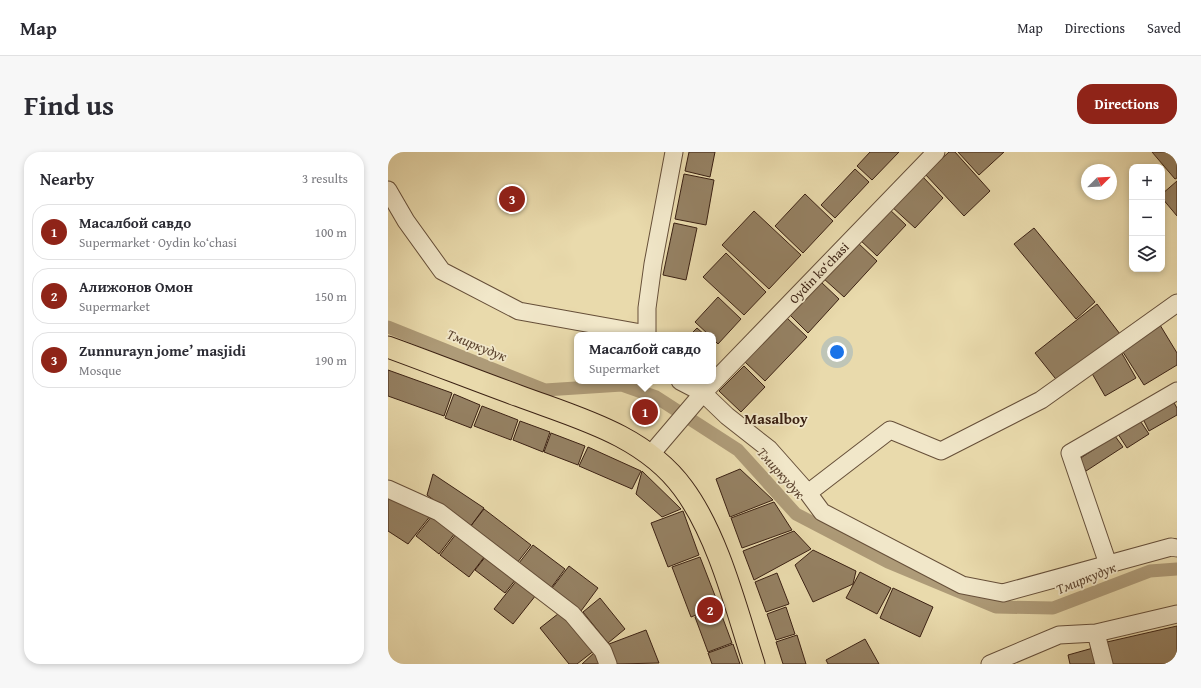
<!DOCTYPE html>
<html lang="en">
<head>
<meta charset="utf-8">
<style>
  body { margin:0; font-family:"Gentium Book Plus",serif; background:#f7f7f7; color:#2b2b33 }
  .controls { position:absolute; right:12px; top:12px; display:grid; overflow:hidden; border-radius:8px; box-shadow:0 2px 6px #0003 }
  .controls button { width:36px; height:36px; display:grid; place-items:center; padding:0; border:0; border-bottom:1px solid #e1e1e2; background:#fff; color:#2b2b33; font:20px sans-serif }
  .compass { position:absolute; left:693px; top:12px; width:36px; height:36px; border-radius:50%; background:#fff; box-shadow:0 2px 6px #0003; rotate:66deg }
  .you { position:absolute; left:449px; top:200px; width:14px; height:14px; margin:-10px; border:3px solid #fff; border-radius:50%; background:#1a73e8; box-shadow:0 0 0 6px #1a73e833 }
  .badge { display:grid; place-items:center; width:26px; height:26px; border-radius:50%; background:#8f2418; color:#fff; font-size:13px; font-weight:700 }
  .pin { position:absolute; translate:-50% -50%; border:2px solid #fff; box-shadow:0 1px 4px #0006 }
  .popup { position:absolute; left:186px; top:180px; width:142px; height:52px; box-sizing:border-box; display:grid; place-content:center; border-radius:8px; background:#fff; filter:drop-shadow(0 1px 3px #0005); font-size:13px; white-space:nowrap; color:#7c7c81 }
  .popup b { font-size:15px; color:#2b2b33 }
  .popup::after { content:''; position:absolute; left:50%; top:100%; margin-left:-8px; border:8px solid transparent; border-top-color:#fff }
  .list { margin:0; padding:0; list-style:none }
  h2 { display:flex; justify-content:space-between; align-items:center; height:52px; margin:0; padding:0 16px; font-size:17px }
  h2 small { font-size:13px; font-weight:400; color:#7c7c81 }
  .list li { display:grid; grid-template-columns:26px 1fr auto; gap:12px; align-items:center; box-sizing:border-box; height:56px; margin:0 8px 8px; padding:0 8px; border:1px solid #e1e1e2; border-radius:16px }
  .list b { display:block; font-size:15px; white-space:nowrap }
  .list p { margin:0; font-size:13px; white-space:nowrap; color:#7c7c81 }
  .list em { font-size:13px; font-style:normal; color:#7c7c81 }
  .icon { flex:none; width:22px; height:22px; fill:none; stroke:currentColor; stroke-width:2; stroke-linecap:round; stroke-linejoin:round }
  .map { position:relative; flex:none; width:789px; height:512px; overflow:hidden; border-radius:16px }
  header { display:flex; align-items:center; gap:24px; box-sizing:border-box; height:56px; padding:0 20px; background:#fff; border-bottom:1px solid #e1e1e2 }
  header strong { font-size:19px }
  nav { display:flex; gap:22px; margin-inline-start:auto; font-size:14px }
  .intro { display:flex; align-items:center; justify-content:space-between; box-sizing:border-box; height:96px; padding:0 24px }
  h1 { margin:0; font-size:28px }
  .button { padding:10px 18px; border-radius:16px; background:#8f2418; color:#fff; font-size:14px; font-weight:700 }
  main { display:flex; gap:24px; padding:0 24px }
  aside { flex:1; background:#fff; border-radius:16px; box-shadow:0 2px 6px #0003 }
  .map>svg:first-child { display:block }
  .lines { fill:none; stroke-linecap:round; stroke-linejoin:round }
  .canal { stroke:#ae9b78; stroke-width:13 }
  .building { fill:#958163; stroke:#3b2113 }
  .minor-casing { stroke:#664f39; stroke-width:19 }
  .major-casing { stroke:#3b2113; stroke-width:23 }
  .minor { stroke:#f1e7c9; stroke-width:17 }
  .major { stroke:#e9daac; stroke-width:21 }
  .labels { text-anchor:middle; dominant-baseline:central; stroke-width:3.5; stroke-linejoin:round; paint-order:stroke }
  .street-label { font-size:13px; fill:#3b2113; stroke:#f1e7c9 }
  .water-label { font-size:14px; font-style:italic; fill:#5e4631; stroke:#f1e7c9 }
  .quarter-label { font-size:15px; font-weight:bold; fill:#3b2113; stroke:#f1e7c9 }
</style>
</head>
<body>
<header>
<strong>Map</strong>
<nav><a>Map</a><a>Directions</a><a>Saved</a></nav>
</header>
<div class="intro"><h1>Find us</h1><a class="button">Directions</a></div>
<main>
<aside>
<h2>Nearby<small>3 results</small></h2>
<ul class="list">
<li><span class="badge">1</span><div><b>Масалбой савдо</b><p>Supermarket · Oydin ko‘chasi</p></div><em>100 m</em></li>
<li><span class="badge">2</span><div><b>Алижонов Омон</b><p>Supermarket</p></div><em>150 m</em></li>
<li><span class="badge">3</span><div><b>Zunnurayn jome’ masjidi</b><p>Mosque</p></div><em>190 m</em></li>
</ul>
</aside>
<div class="map">
<svg width="789" height="512" viewBox="0 0 789 512">
  <rect width="100%" height="100%" fill="#e9daac"/>
  <filter id="stains"><feTurbulence type="fractalNoise" baseFrequency=".005" numOctaves="4"/><feColorMatrix values="0 0 0 0 .2 0 0 0 0 .09 0 0 0 0 .02 0 0 0 .5 -.17"/></filter>
  <radialGradient id="worn" r=".72"><stop offset=".6" stop-color="#630" stop-opacity="0"/><stop offset="1" stop-color="#630" stop-opacity=".3"/></radialGradient>
  <g class="lines">
    <path class="canal" d="M0,175l157,63 77,-5 34,12 82,53 58,64 92,48 108,45 57,1 97,-37 27,-2"/>
  </g>
  <path class="building" d="M301,0h26l-5,25 -25,-6z
    M482,0h29l-27,28 -15,-14z
    M561,0h6l35,39 -26,25 -39,-42z
    M570,0h46l-25,23z
    M764,0h19l6,7v19l-2,1z
    M467,17l14,13 -34,36 -14,-13z
    M296,22l30,6 -8,45 -31,-6z
    M534,24l21,22 -28,30 -24,-22z
    M789,29v35l-15,-18v-4z
    M417,42l28,27 -30,32 -28,-27z
    M500,56l18,17 -29,31 -18,-17z
    M366,59l47,44 -32,34 -47,-44z
    M286,71l23,5 -11,52 -23,-5z
    M646,76l61,74 -19,17 -62,-75z
    M469,90l20,19 -33,36 -21,-19z
    M338,101l40,39 -22,23 -41,-38z
    M433,130l18,17 -31,34 -18,-18z
    M330,145l23,22 -23,25 -5,-5v-4h-4l-14,-13z
    M709,152l23,30 -61,49 -24,-30z
    M399,166l20,19 -42,44 -20,-19z
    M772,173l17,28v12l-33,20 -23,-36z
    M309,176l8,7h-15z
    M732,198l16,28 -31,18 -15,-26z
    M356,214l21,21 -24,25 -22,-21z
    M0,218l64,23 -8,23 -56,-20z
    M66,242l26,11 -9,23 -26,-10z
    M785,249l4,7v7l-28,16 -7,-14z
    M94,254l36,14 -7,20 -37,-14z
    M751,267l10,15 -22,14 -9,-14z
    M132,269l30,11 -7,20 -30,-12z
    M163,281l34,13 -7,19 -34,-13z
    M727,284l8,11 -37,24 -7,-12z
    M200,295l53,24 -9,18 -53,-23z
    M352,317l33,31 -43,17 -14,-38z
    M254,319l39,38 -19,8 -26,-23z
    M45,322l51,34 -14,19 -43,-32z
    M0,342l43,21 -23,29 -20,-13z
    M386,350l18,28 -50,18 -11,-30z
    M96,357l47,36 -14,18 -47,-36z
    M295,359l16,44 -31,12 -17,-44z
    M44,364l23,17 -16,21 -23,-18z
    M406,379l17,18 -57,31 -11,-29z
    M68,382l29,22 -16,21 -29,-22z
    M145,393l32,24 -14,19 -32,-25z
    M425,398l43,21 -3,13 -40,18 -18,-37z
    M98,404l30,23 -11,14 -30,-23z
    M312,405l19,49 -28,11 -19,-50z
    M181,414l29,22 -17,23 -29,-23z
    M472,420l31,16 -14,26 -31,-16z
    M389,421l12,31 -23,8 -11,-30z
    M129,428l19,15 -23,29 -19,-15z
    M505,436l40,19 -13,30 -40,-19z
    M212,446l25,31 -17,14 -25,-31z
    M398,455l9,27 -19,6 -9,-26z
    M331,456l13,35 -24,9 -13,-35z
    M175,458l32,40 -18,14h-8l-29,-36z
    M789,474v38h-64l-6,-22z
    M258,478l13,33 -42,1 -8,-20z
    M409,483l9,29h-23l-7,-22z
    M477,487l14,25h-51l-2,-4z
    M345,492l7,20h-28l-4,-11z
    M705,496l4,16h-27l-2,-9z
    M208,499l4,13h-18z"/>
  <g class="lines">
    <defs>
      <path id="minor" d="M0,38l18,31 36,50 77,40 128,23
        M259,183v-27l6,-44 21,-112
        M292,229l23,12 24,23 42,33 39,44 14,19 140,73 41,8 168,-46 6,1
        M263,302l52,-61 233,-241
        M0,337l51,23 133,102 31,37 5,13
        M420,341l82,-63 51,21 100,-51 136,-97
        M720,412l-38,-111 107,-62
        M708,481l8,31
        M602,512l69,-29 37,-2 81,-19"/>
      <path id="major" d="M0,195c44,16 87,33 131,49 59,22 125,39 164,92 35,47 53,120 71,176"/>
    </defs>
    <use href="#minor" class="minor-casing"/>
    <use href="#major" class="major-casing"/>
    <use href="#minor" class="minor"/>
    <use href="#major" class="major"/>
  </g>
  <g class="labels">
    <g class="street-label">
      <text transform="translate(431 121) rotate(-46)">Oydin ko‘chasi</text>
    </g>
    <g class="water-label">
      <text transform="translate(89 193) rotate(22)">Тмиркудук</text>
      <text transform="translate(393 321) rotate(48)">Тмиркудук</text>
      <text transform="translate(698 426) rotate(-22)">Тмиркудук</text>
    </g>
    <g class="quarter-label">
      <text x="388" y="266">Masalboy</text>
    </g>
  </g>
  <rect width="100%" height="100%" filter="url(#stains)"/>
  <rect width="100%" height="100%" fill="url(#worn)"/>
</svg>
<div class="controls">
<button>+</button>
<button>−</button>
<button><svg class="icon" aria-label="layers" viewBox="0 0 24 24"><path d="M12 4l9 5-9 5-9-5zM3 14l9 5 9-5"/></svg></button>
</div>
<svg class="compass" viewBox="-18 -18 36 36"><path d="M0-13l5 13h-10z" fill="#e53935"/><path d="M0 13l5-13h-10z" fill="#7c7c81"/></svg>
<div class="you"></div>
<div class="pin badge" style="left:257px;top:260px">1</div>
<div class="popup"><b>Масалбой савдо</b>Supermarket</div>
<div class="pin badge" style="left:322px;top:458px">2</div>
<div class="pin badge" style="left:124px;top:47px">3</div>
</div>
</main>
</body>
</html>
